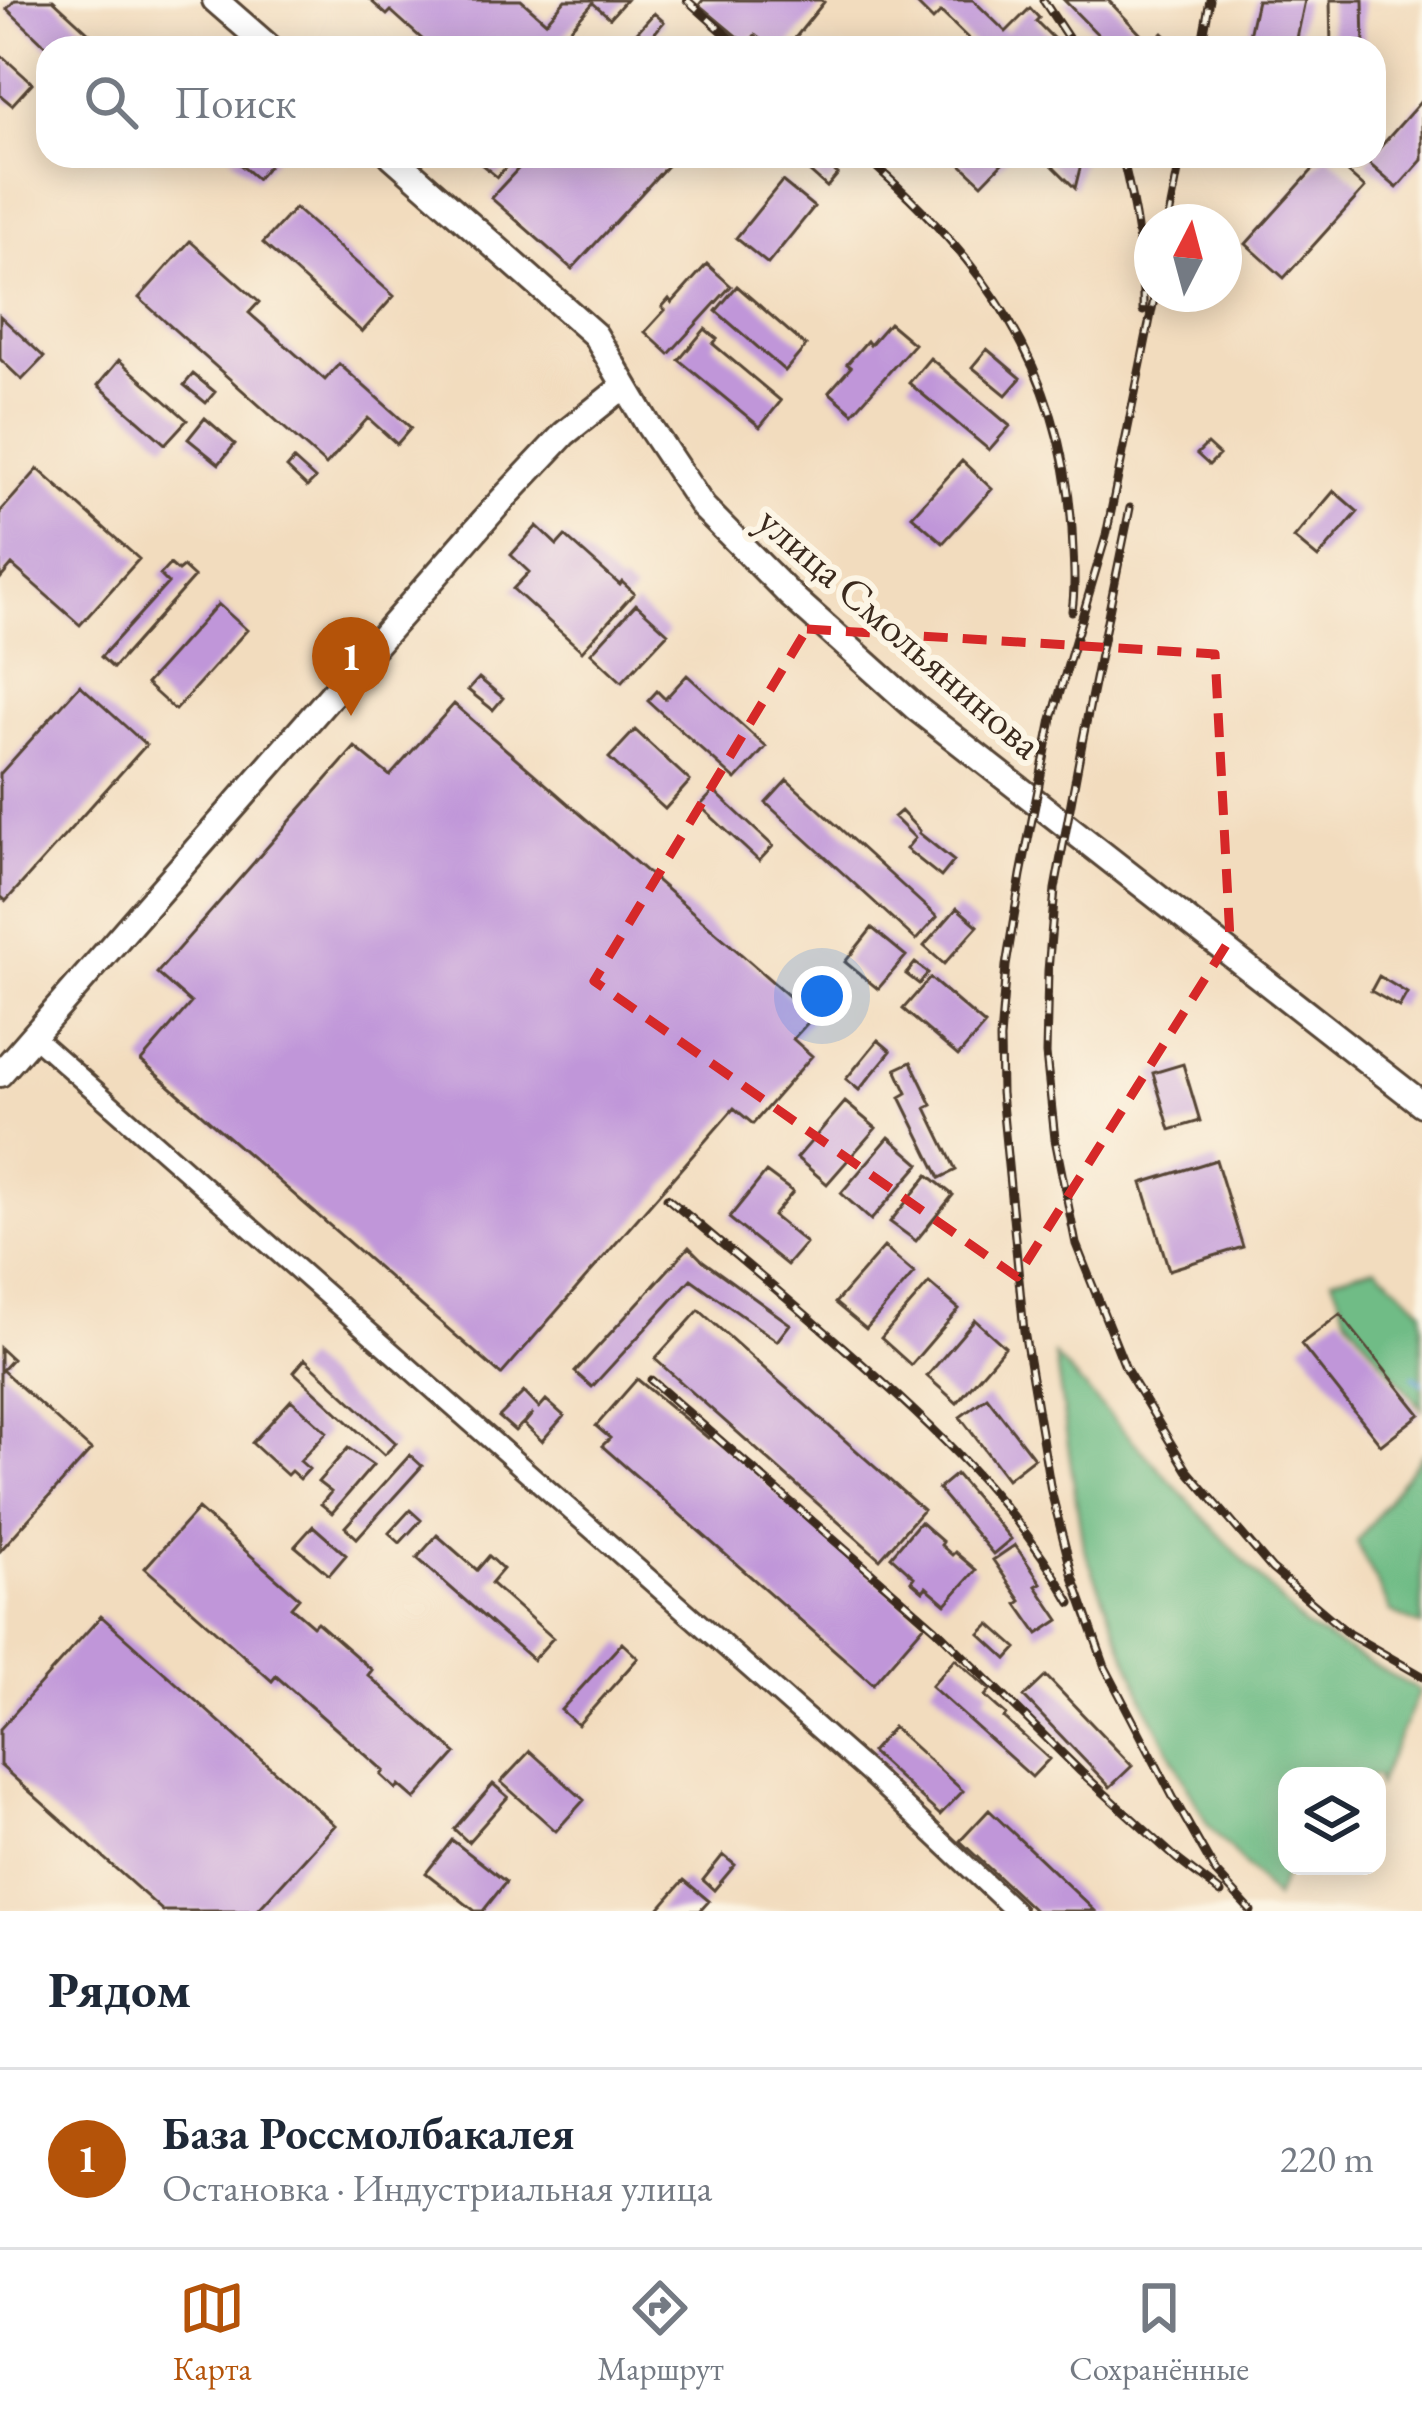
<!DOCTYPE html>
<html lang="ru">
<head>
<meta charset="utf-8">
<style>
  body { margin:0; font-family:"EB Garamond",serif; background:#f6f6f7; color:#1f2937 }
  .controls { position:absolute; right:36px; bottom:36px; display:grid; overflow:hidden; border-radius:24px; box-shadow:0 6px 30px #0003 }
  .controls button { width:108px; height:108px; display:grid; place-items:center; padding:0; border:0; border-bottom:3px solid #e0e1e3; background:#fff; color:#1f2937; font:60px sans-serif }
  .compass { position:absolute; left:1134px; top:204px; width:108px; height:108px; border-radius:50%; background:#fff; box-shadow:0 6px 30px #0003; rotate:6deg }
  .you { position:absolute; left:822px; top:996px; width:42px; height:42px; margin:-30px; border:9px solid #fff; border-radius:50%; background:#1a73e8; box-shadow:0 0 0 18px #1a73e833 }
  .badge { display:grid; place-items:center; width:78px; height:78px; border-radius:50%; background:#b45309; color:#fff; font-size:39px; font-weight:700 }
  .pin { position:absolute; translate:-50% -99px; filter:drop-shadow(0 3px 6px #0008) }
  .pin::after { content:''; position:absolute; top:63px; width:42px; height:36px; background:inherit; clip-path:polygon(0 0,100% 0,50% 100%) }
  .list { margin:0; padding:0; list-style:none }
  h2 { display:flex; justify-content:space-between; align-items:center; height:156px; margin:0; padding:0 48px; font-size:51px }
  h2 small { font-size:39px; font-weight:400; color:#747a83 }
  .list li { display:grid; grid-template-columns:78px 1fr auto; gap:36px; align-items:center; box-sizing:border-box; height:180px; padding:0 48px; border-top:3px solid #e0e1e3 }
  .list b { display:block; font-size:45px; white-space:nowrap }
  .list p { margin:0; font-size:39px; white-space:nowrap; color:#747a83 }
  .list em { font-size:39px; font-style:normal; color:#747a83 }
  .icon { flex:none; width:66px; height:66px; fill:none; stroke:currentColor; stroke-width:2; stroke-linecap:round; stroke-linejoin:round }
  .map { position:relative; flex:none; width:1422px; height:1911px; overflow:hidden }
  .search { position:absolute; background:#fff; box-shadow:0 6px 30px #0003; left:36px; right:36px; top:36px; height:132px; display:flex; align-items:center; gap:30px; box-sizing:border-box; padding:0 42px; border-radius:36px; color:#747a83; font-size:45px }
  .sheet { height:336px; background:#fff }
  nav { display:flex; justify-content:space-around; align-items:center; box-sizing:border-box; height:168px; border-top:3px solid #e0e1e3; background:#fff; font-size:33px; color:#747a83 }
  nav a { display:grid; justify-items:center; gap:6px }
  nav .on { color:#b45309 }
  .map>svg:first-child { display:block }
  .forest { fill:#6fbc86; stroke:#557352; stroke-width:3 }
  .lines { fill:none; stroke-linecap:round; stroke-linejoin:round }
  .stream { stroke:#66a1d6; stroke-width:4.5 }
  .building { fill:#c096d9 }
  .street-casing { stroke:#564536; stroke-width:24 }
  .secondary-casing { stroke:#564536; stroke-width:30 }
  .street { stroke:#fff; stroke-width:18 }
  .secondary { stroke:#fff; stroke-width:24 }
  .rail-casing { stroke:#3b2a1e; stroke-width:9 }
  .rail { stroke:#fcf5e5; stroke-width:4.5; stroke-dasharray:14; stroke-linecap:butt }
  .marked { fill:none; stroke:#d62828; stroke-width:9; stroke-dasharray:24 15; stroke-linejoin:round }
  .labels { text-anchor:middle; dominant-baseline:central; stroke-width:12; stroke-linejoin:round; paint-order:stroke }
  .street-label { font-size:42px; fill:#3b2a1e; stroke:#fcf5e5 }
</style>
</head>
<body>
<div class="map">
<svg width="1422" height="1911" viewBox="0 0 1422 1911">
  <rect width="100%" height="100%" fill="#fcf5e5"/>
  <filter id="ink" filterUnits="userSpaceOnUse"><feTurbulence type="fractalNoise" baseFrequency=".00833" numOctaves="2"/><feDisplacementMap in="SourceGraphic" scale="24" xChannelSelector="R" yChannelSelector="G"/><feConvolveMatrix kernelMatrix="1 2 1 2 8 2 1 2 1" color-interpolation-filters="sRGB"/></filter>
  <filter id="wash" filterUnits="userSpaceOnUse"><feTurbulence type="fractalNoise" baseFrequency=".004" numOctaves="4" result="noise"/><feDisplacementMap in="SourceGraphic" scale="48" xChannelSelector="R" yChannelSelector="G"/><feGaussianBlur stdDeviation="2.7" result="paint"/><feColorMatrix in="noise" values="0 0 0 0 0 0 0 0 0 0 0 0 0 0 0 0 0 1.4 0 .05"/><feComposite in="paint" operator="in"/></filter>
  <g filter="url(#wash)">
    <rect width="100%" height="100%" fill="#f2dcbe"/>
    <path class="forest" d="M1376,1267l46,42v100l-75,-92 -15,-39z
      M1055,1356l249,270 115,65 -41,94 -1,-9h-90l2,90 -14,32 -68,-74 -61,-119 -63,-159z
      M1422,1454v172l-31,-14 -34,-70z"/>
    <g class="lines">
      <path class="stream" d="M1414,1376l8,7"/>
    </g>
    <g id="blocks">
      <path class="building" d="M15,0h38l36,33 -15,15h-26l-41,-39z
        M370,0h151l25,22 19,-22h61l-16,18 -17,-15 -40,45h-121l-41,-37 -4,4z
        M703,0h118l3,2 -37,46h-16l-16,-13 -8,10 -48,-40z
        M913,0h60l33,32 24,-24 9,10 -3,3 27,27h-85l-37,-36 -8,8z
        M1064,0h44l43,45 12,-12 15,15h-67z
        M1257,0h48l-10,48 -47,-8z
        M1330,0h33l1,48h-33z
        M654,13l10,9 -22,26h-19z
        M0,54l32,29 -20,22 -12,-10z
        M1422,100v60l-25,28 -30,-26z
        M230,156h47l-20,23z
        M479,156h16l12,10 -10,11 -21,-17z
        M530,156h146l-104,113 -81,-71z
        M792,156h24l22,18 -11,13z
        M952,156h57l-27,28z
        M1043,156h40l-8,32z
        M1325,156h4l36,32 -81,90 -38,-34z
        M782,181l32,26 -46,57 -32,-26z
        M295,208l99,88 -32,36 -99,-89z
        M190,241l69,61 -10,11 76,67 14,-16 72,64 -14,16 -29,-26 -42,47 -187,-167z
        M707,264l24,22 -62,68 -24,-22 20,-22 -3,-3 7,-8 3,4z
        M737,286l69,60 -21,25 -69,-60z
        M0,316l44,41 -22,23 -22,-21z
        M889,323l25,21 -61,69 -24,-21 22,-25 -4,-3 20,-23 3,4z
        M705,329l12,10 -4,5 68,57 -21,26 -81,-67z
        M987,349l34,29 -15,17 -34,-28z
        M930,358l80,68 -21,24 -80,-67z
        M119,360l68,60 -22,24 -67,-59z
        M193,374l22,18 -9,11 -22,-18z
        M205,418l30,26 -16,20 -31,-25z
        M1207,444l12,11 -10,10 -12,-11z
        M294,460l21,19 -8,8 -20,-19z
        M962,461l30,28 -49,54 -31,-27z
        M38,469l101,90 -59,66 -68,-60 -12,14v-67z
        M1334,491l24,21 -40,46 -24,-20z
        M537,526l20,19 8,-9 55,49 2,-3 12,11 -52,58 -69,-62 16,-17 -18,-17z
        M170,564l8,7 5,-4 11,10 -81,91 -12,-11 67,-74 -8,-8z
        M218,604l29,26 -72,80 -29,-26z
        M636,604l32,29 -46,49 -31,-29z
        M687,675l79,72 -30,33 -88,-79 9,-10 8,8z
        M479,678l24,20 -10,12 -25,-20z
        M80,685l66,60 -140,156 -6,-5v-122z
        M454,704l359,313 -20,22 19,17 -59,68 -19,-16 -233,267 -360,-314 50,-58 -34,-30 198,-226 35,29z
        M635,730l55,51 -25,28 -56,-51z
        M787,780l150,137 -21,23 -150,-137z
        M714,791l59,55 -14,15 -59,-55z
        M901,811l19,20 -1,2 35,28 -13,16 -35,-28 9,-11 -21,-21z
        M957,908l21,18 -34,38 -20,-18z
        M872,928l34,28 -28,33 -33,-27z
        M915,963l13,10 -9,11 -13,-10z
        M1379,976l28,17 -8,14 -28,-16z
        M930,978l55,47 -27,31 -55,-47z
        M878,1040l13,11 -32,39 -13,-11z
        M911,1062l21,43 -6,3 30,62 -16,8 -40,-81 7,-4 -11,-24z
        M1183,1064l17,57 -30,9 -17,-57z
        M845,1102l31,26 -49,56 -30,-26z
        M889,1137l31,27 -49,56 -30,-27z
        M1216,1160l27,87 -74,23 -27,-87z
        M766,1172l27,20 -20,24 33,27 -19,22 -58,-47z
        M928,1175l25,20 -37,46 -26,-19z
        M689,1247l14,14 87,63 -13,17 -86,-62 -99,108 -17,-15z
        M884,1247l30,26 -48,56 -31,-26z
        M929,1283l30,26 -48,56 -30,-27z
        M699,1310l224,200 -43,49 -225,-200z
        M1340,1314l80,100 -39,31 -80,-101z
        M975,1320l30,27 -48,56 -30,-27z
        M0,1348l12,11 -10,11 89,80 -91,101z
        M305,1359l91,84 -12,12 -90,-83z
        M637,1379l71,59 3,-3 214,189 -52,60 -271,-238 8,-8 -14,-12z
        M524,1392l15,16 7,-8 18,16 -22,25 -18,-17 9,-11 -18,18 -16,-14z
        M987,1397l47,61 -27,21 -47,-62z
        M291,1400l36,32 -27,29 9,8 -9,10 -9,-8 -4,4 -35,-32z
        M348,1448l25,17 -41,48 -11,-9 10,-12 -13,-10z
        M410,1455l12,11 -65,72 -12,-11z
        M956,1474l55,65 -18,15 -55,-65z
        M198,1509l101,89 -8,9 22,19 4,-4 55,48 -4,5 88,78 -41,46 -16,-14 -3,4 -15,-14 3,-4 -108,-95 -4,5 -127,-113z
        M410,1510l11,10 -21,23 -11,-10z
        M920,1522l23,20 -2,3 11,10 3,-3 21,18 -30,34 -20,-17 -3,4 -12,-10 3,-4 -23,-21z
        M313,1526l33,29 -17,20 -34,-29z
        M437,1535l40,35 12,-14 14,13 -12,14 62,55 -20,22 -116,-102z
        M1015,1545l26,38 -5,3 23,34 -21,14 -21,-30 4,-3 -28,-41z
        M101,1616l234,209 -78,86h-94l-163,-146v-36z
        M990,1624l27,24 -10,11 -27,-25z
        M622,1643l16,15 -60,67 -17,-15z
        M955,1659l35,31 -5,6 21,19 -2,3 45,41 -17,18 -101,-91z
        M1046,1676l86,90 -22,21 -86,-90z
        M893,1727l70,64 -23,24 -69,-63z
        M530,1751l54,49 -28,31 -55,-49z
        M493,1784l15,13 -40,45 -14,-13z
        M989,1810l106,101h-60l-75,-70z
        M452,1840l54,42 -23,29h-8l-49,-38z
        M723,1855l12,10 -21,25 -11,-10z
        M684,1880l25,21 -9,10h-43z"/>
    </g>
  </g>
  <g filter="url(#ink)">
    <use href="#blocks" fill-opacity="0" stroke="#564536" stroke-width="3"/>
    <g class="lines">
      <defs>
        <path id="street" d="M33,1036l838,739 144,136"/>
        <path id="secondary" d="M215,0l55,48
          M392,156l203,179 52,88 56,84 87,88 126,113 506,396
          M0,1074l501,-573 63,-67 60,-48"/>
      </defs>
      <use href="#street" class="street-casing"/>
      <use href="#secondary" class="secondary-casing"/>
      <use href="#street" class="street"/>
      <use href="#secondary" class="secondary"/>
      <defs>
        <path id="rail" d="M687,0l54,48
          M1043,0l32,48
          M1201,48l9,-48
          M864,156c120,104 197,210 208,373 1,28 4,54 0,82
          M1122,156c13,52 22,102 21,155
          M1168,222l13,-66
          M1155,294l-49,242 -54,183 -31,156 -15,91 -6,73 1,54 23,238 27,160 22,86 32,90 69,132 42,74 35,38
          M1130,508l-47,230 -28,151 -7,82 -2,83 9,85 21,105 50,125 61,101 85,99 77,65 73,42
          M667,1198c59,49 119,99 177,150 86,75 171,154 227,255
          M651,1380l285,249 145,143 96,87 44,34"/>
      </defs>
      <use href="#rail" class="rail-casing"/>
      <use href="#rail" class="rail"/>
    </g>
  </g>
  <path class="marked" d="M807,629l408,25 15,285 -213,338 -423,-296z"/>
  <g class="labels">
    <g class="street-label">
      <text transform="translate(900 632) rotate(41)">улица Смольянинова</text>
    </g>
  </g>
</svg>
<div class="controls">
<button><svg class="icon" aria-label="layers" viewBox="0 0 24 24"><path d="M12 4l9 5-9 5-9-5zM3 14l9 5 9-5"/></svg></button>
</div>
<svg class="compass" viewBox="-18 -18 36 36"><path d="M0-13l5 13h-10z" fill="#e53935"/><path d="M0 13l5-13h-10z" fill="#747a83"/></svg>
<div class="you"></div>
<div class="pin badge" style="left:351px;top:716px">1</div>
<div class="search"><svg class="icon" aria-label="search" viewBox="0 0 24 24"><circle cx="10" cy="10" r="6"/><path d="M15 15l6 6"/></svg>Поиск</div>
</div>
<section class="sheet">
<h2>Рядом<small></small></h2>
<ul class="list">
<li><span class="badge">1</span><div><b>База Россмолбакалея</b><p>Остановка · Индустриальная улица</p></div><em>220 m</em></li>
</ul>
</section>
<nav>
<a class="on"><svg class="icon" aria-label="map" viewBox="0 0 24 24"><path d="M3 6l6-2 6 2 6-2v14l-6 2-6-2-6 2zM9 4v14M15 6v14"/></svg>Карта</a>
<a><svg class="icon" aria-label="directions" viewBox="0 0 24 24"><path d="M12 3l9 9-9 9-9-9zM9 14v-3h6M13 9l2 2-2 2"/></svg>Маршрут</a>
<a><svg class="icon" aria-label="saved" viewBox="0 0 24 24"><path d="M7 4h10v16l-5-4-5 4z"/></svg>Сохранённые</a>
</nav>
</body>
</html>
